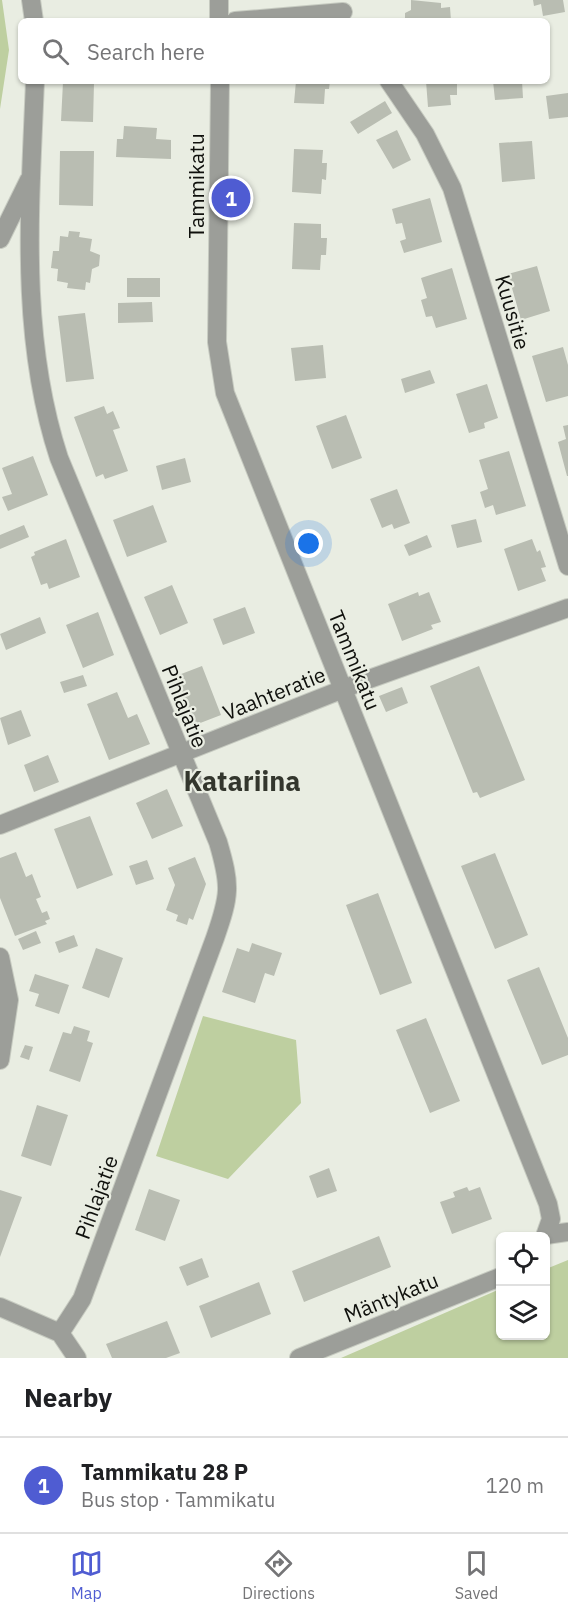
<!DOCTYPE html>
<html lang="en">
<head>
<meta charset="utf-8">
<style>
  body { margin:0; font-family:"IBM Plex Sans",sans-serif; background:#f6f6f6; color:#202124 }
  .controls { position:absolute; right:18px; bottom:18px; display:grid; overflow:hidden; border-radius:9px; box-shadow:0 2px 4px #0004 }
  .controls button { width:54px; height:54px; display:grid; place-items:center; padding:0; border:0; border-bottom:2px solid #e0e0e0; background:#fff; color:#202124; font:30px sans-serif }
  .you { position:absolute; left:309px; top:544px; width:21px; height:21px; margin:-15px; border:4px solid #fff; border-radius:50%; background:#1a73e8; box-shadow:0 0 0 9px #1a73e833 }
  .badge { display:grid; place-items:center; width:39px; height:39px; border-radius:50%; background:#4f5cd2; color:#fff; font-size:20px; font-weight:700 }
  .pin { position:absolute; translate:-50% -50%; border:3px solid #fff; box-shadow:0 2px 6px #0006 }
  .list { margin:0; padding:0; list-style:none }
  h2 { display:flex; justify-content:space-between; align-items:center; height:78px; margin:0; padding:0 24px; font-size:26px }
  h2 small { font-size:20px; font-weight:400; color:#757577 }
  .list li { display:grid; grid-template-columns:39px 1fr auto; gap:18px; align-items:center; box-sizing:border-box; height:96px; padding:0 24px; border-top:2px solid #e0e0e0 }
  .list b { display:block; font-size:22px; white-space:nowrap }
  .list p { margin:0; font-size:20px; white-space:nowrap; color:#757577 }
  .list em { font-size:20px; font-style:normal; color:#757577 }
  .icon { flex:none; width:33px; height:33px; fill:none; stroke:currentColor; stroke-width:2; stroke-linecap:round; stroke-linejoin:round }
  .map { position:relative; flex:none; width:568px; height:1358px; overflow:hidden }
  .search { position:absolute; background:#fff; box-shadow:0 2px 4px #0004; left:18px; right:18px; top:18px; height:66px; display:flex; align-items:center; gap:15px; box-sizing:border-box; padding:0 21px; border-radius:9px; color:#757577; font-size:22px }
  .sheet { height:174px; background:#fff }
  nav { display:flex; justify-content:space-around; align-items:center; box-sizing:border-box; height:84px; border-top:2px solid #e0e0e0; background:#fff; font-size:16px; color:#757577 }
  nav a { display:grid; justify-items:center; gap:3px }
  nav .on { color:#4f5cd2 }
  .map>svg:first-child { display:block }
  .green { fill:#becfa0 }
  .building { fill:#b9bdb2 }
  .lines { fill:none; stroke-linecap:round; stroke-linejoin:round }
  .minor-casing { stroke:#c6cac0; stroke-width:20 }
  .minor { stroke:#9c9e99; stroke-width:18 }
  .labels { text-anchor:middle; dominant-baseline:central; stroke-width:4.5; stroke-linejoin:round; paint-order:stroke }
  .street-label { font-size:21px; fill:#0f100c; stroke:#e9ede2 }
  .district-label { font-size:27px; font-weight:bold; fill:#33362d; stroke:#e9ede2 }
</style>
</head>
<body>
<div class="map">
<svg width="568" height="1358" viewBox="0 0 568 1358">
  <rect width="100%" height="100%" fill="#e9ede2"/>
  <path class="green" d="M0,0h2l7,50 -9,59z
    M203,1016l93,24 5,63 -73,76 -72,-23z
    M568,1260v98h-227l159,-69v47h46v-67z"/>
  <path class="building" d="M411,0l30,3v5l9,-1 1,14h-46v-8l6,-3z
    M533,0h30l2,12 -22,4 -2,-12 -7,2z
    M296,81h34l-1,8h-4l-1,15 -30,-1z
    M426,81h31v14h-7l1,10 -23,2z
    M493,81h29l1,17 -28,2z
    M63,82l31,1 -1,39 -32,-1z
    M568,93v24l-19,2 -3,-23z
    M385,101l7,12 -34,21 -8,-12z
    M124,126l33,2 -1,11 15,1v19l-55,-2 1,-18h6z
    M397,130l14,30 -18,9 -17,-29z
    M532,141l3,38 -33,3 -3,-39z
    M294,149l29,1 -1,13h5l-1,17 -4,-1 -1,15 -29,-2z
    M60,151h34l-1,55 -34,-1z
    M430,198l12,44 -38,11 -4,-12 6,-2 -4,-16 -6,1 -4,-15z
    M294,223l27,1v14h6l-1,17h-5l-1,15 -28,-1z
    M69,231l11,1 -1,5 13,2 -2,12 10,4 -1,11 -7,3 -2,14 -4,-1 -1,8 -18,-2 1,-5 -11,-2 1,-12 -7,-1 2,-17h6l1,-15 8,1z
    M537,266l13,45 -29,9 -13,-46z
    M452,268l15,51 -31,9 -4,-12 -6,1 -5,-17 6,-2 -6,-20z
    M127,278h33v19h-33z
    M152,302l1,20 -35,1v-20z
    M85,313l9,66 -28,3 -8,-66z
    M323,345l3,33 -31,3 -4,-33z
    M563,347l5,18v31l-22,6 -14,-46z
    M430,370l5,13 -30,10 -4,-14z
    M487,384l11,34 -14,5 1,5 -16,5 -13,-39z
    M104,406l3,8 6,-3 7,17 -7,2 15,41 -23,8 -2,-5 -7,3 -22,-60z
    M346,415l16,43 -30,11 -16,-43z
    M568,425v51h-1l-9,-34 8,-3 -3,-13z
    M509,451l17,55 -30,9 -3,-10 -8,3 -5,-16 8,-3 -9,-29z
    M33,456l15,39 -40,16 -6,-14 10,-3 -10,-26z
    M185,458l6,24 -29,8 -6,-24z
    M397,489l13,34 -16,6 -2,-5 -10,4 -12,-29z
    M153,505l14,37 -40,15 -14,-37z
    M476,519l6,23 -25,6 -6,-23z
    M24,525l5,12 -29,12v-14z
    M427,535l5,12 -23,9 -5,-11z
    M66,539l14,38 -31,12 -2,-6 -6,2 -10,-28 4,-2 -1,-3z
    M532,539l5,13 3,-2 6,17 -5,1 5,13 -28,10 -14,-42z
    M172,585l16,38 -28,12 -16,-38z
    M418,592l1,4 10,-4 12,30 -10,3 2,4 -31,12 -14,-37z
    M245,607l10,26 -32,12 -10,-26z
    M98,612l16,43 -31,13 -17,-43z
    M40,617l6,16 -40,17 -6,-16z
    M202,666l19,49 -26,10 -19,-49z
    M479,666l46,114 -45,18 -3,-6 -4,1 -43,-107z
    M83,675l4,11 -23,7 -4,-11z
    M402,687l6,16 -22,9 -7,-16z
    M117,692l11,26 9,-4 13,30 -41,16 -22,-56z
    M21,710l10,26 -23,9 -8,-27z
    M48,755l11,27 -25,10 -10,-27z
    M167,789l16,37 -31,13 -16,-36z
    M90,816l23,59 -36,14 -23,-60z
    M16,852l10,25 6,-3 9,23 -5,2 6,14 5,-2 3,8 -5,2 2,3 -32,12 -15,-38v-40z
    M495,853l33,82 -33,14 -34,-83z
    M195,857l11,27 -13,36 -4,-2 -2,7 -11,-4 2,-6 -12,-5 9,-25 -7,-17z
    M147,860l7,19 -18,6 -7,-19z
    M378,893l34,90 -32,12 -34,-90z
    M36,931l5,12 -18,7 -5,-11z
    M74,935l4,11 -19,7 -4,-11z
    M252,943l30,10 -8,23 -9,-3 -10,30 -33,-11 15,-44 12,4z
    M96,948l27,10 -14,40 -27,-10z
    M539,967l29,71v17l-26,10 -35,-85z
    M35,974l34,11 -10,29 -24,-8 4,-12 -10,-3z
    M426,1018l34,83 -30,12 -34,-83z
    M74,1026l16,5 -3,10 6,2 -13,39 -31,-11 14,-39 8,2z
    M25,1045l8,2 -4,13 -9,-3z
    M37,1105l31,10 -17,51 -30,-10z
    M329,1168l8,23 -20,7 -8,-22z
    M467,1187l2,4 11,-4 12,32 -40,15 -12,-32 15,-5 -2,-5z
    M149,1189l31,11 -15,41 -30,-11z
    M0,1190l22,7 -22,60z
    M379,1236l12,31 -87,35 -12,-31z
    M202,1258l7,19 -22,9 -8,-19z
    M259,1282l12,32 -60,24 -12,-32z
    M167,1321l13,32 -14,5h-54l-6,-14z"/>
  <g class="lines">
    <defs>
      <path id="minor" d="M31,0l3,21
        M219,0v21
        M235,21l108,-9
        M35,81c-5,127 -16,255 24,377l159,384c13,44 12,53 -3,96l-133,361 -22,34
        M220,81l-3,261 8,51 323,811 3,15 -6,17
        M389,81l36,53 27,54 116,378
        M0,239l29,-59
        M0,825l361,-143 207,-74
        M0,957l9,43 -9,60
        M546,1235l22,-3
        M0,1307l60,26 17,25
        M299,1358l201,-81"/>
    </defs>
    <use href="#minor" class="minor-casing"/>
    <use href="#minor" class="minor"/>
  </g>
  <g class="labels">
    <g class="street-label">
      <text transform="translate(196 186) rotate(-90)">Tammikatu</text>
      <text transform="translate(513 312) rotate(74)">Kuusitie</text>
      <text transform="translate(355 660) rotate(68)">Tammikatu</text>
      <text transform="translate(274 693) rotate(-22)">Vaahteratie</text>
      <text transform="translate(185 706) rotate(68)">Pihlajatie</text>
      <text transform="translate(96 1197) rotate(-70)">Pihlajatie</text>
      <text transform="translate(391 1297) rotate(-22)">Mäntykatu</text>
    </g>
    <g class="district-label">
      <text x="242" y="780">Katariina</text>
    </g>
  </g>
</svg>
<div class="controls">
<button><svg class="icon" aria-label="locate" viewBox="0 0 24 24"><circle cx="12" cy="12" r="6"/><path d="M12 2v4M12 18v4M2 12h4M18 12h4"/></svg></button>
<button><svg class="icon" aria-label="layers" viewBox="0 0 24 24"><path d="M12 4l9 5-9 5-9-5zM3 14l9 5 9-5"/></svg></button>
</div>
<div class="you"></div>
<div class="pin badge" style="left:231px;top:198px">1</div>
<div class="search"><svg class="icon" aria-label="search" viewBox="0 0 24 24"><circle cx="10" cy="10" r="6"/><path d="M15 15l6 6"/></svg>Search here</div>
</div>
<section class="sheet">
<h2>Nearby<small></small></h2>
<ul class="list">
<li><span class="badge">1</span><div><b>Tammikatu 28 P</b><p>Bus stop · Tammikatu</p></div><em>120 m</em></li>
</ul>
</section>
<nav>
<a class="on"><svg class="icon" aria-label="map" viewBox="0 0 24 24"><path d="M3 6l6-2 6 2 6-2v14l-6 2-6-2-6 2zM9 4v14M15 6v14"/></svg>Map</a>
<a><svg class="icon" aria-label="directions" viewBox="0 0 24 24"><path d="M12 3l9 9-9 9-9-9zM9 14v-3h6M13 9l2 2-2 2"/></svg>Directions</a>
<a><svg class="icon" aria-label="saved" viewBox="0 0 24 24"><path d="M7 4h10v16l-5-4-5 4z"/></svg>Saved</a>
</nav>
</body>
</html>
